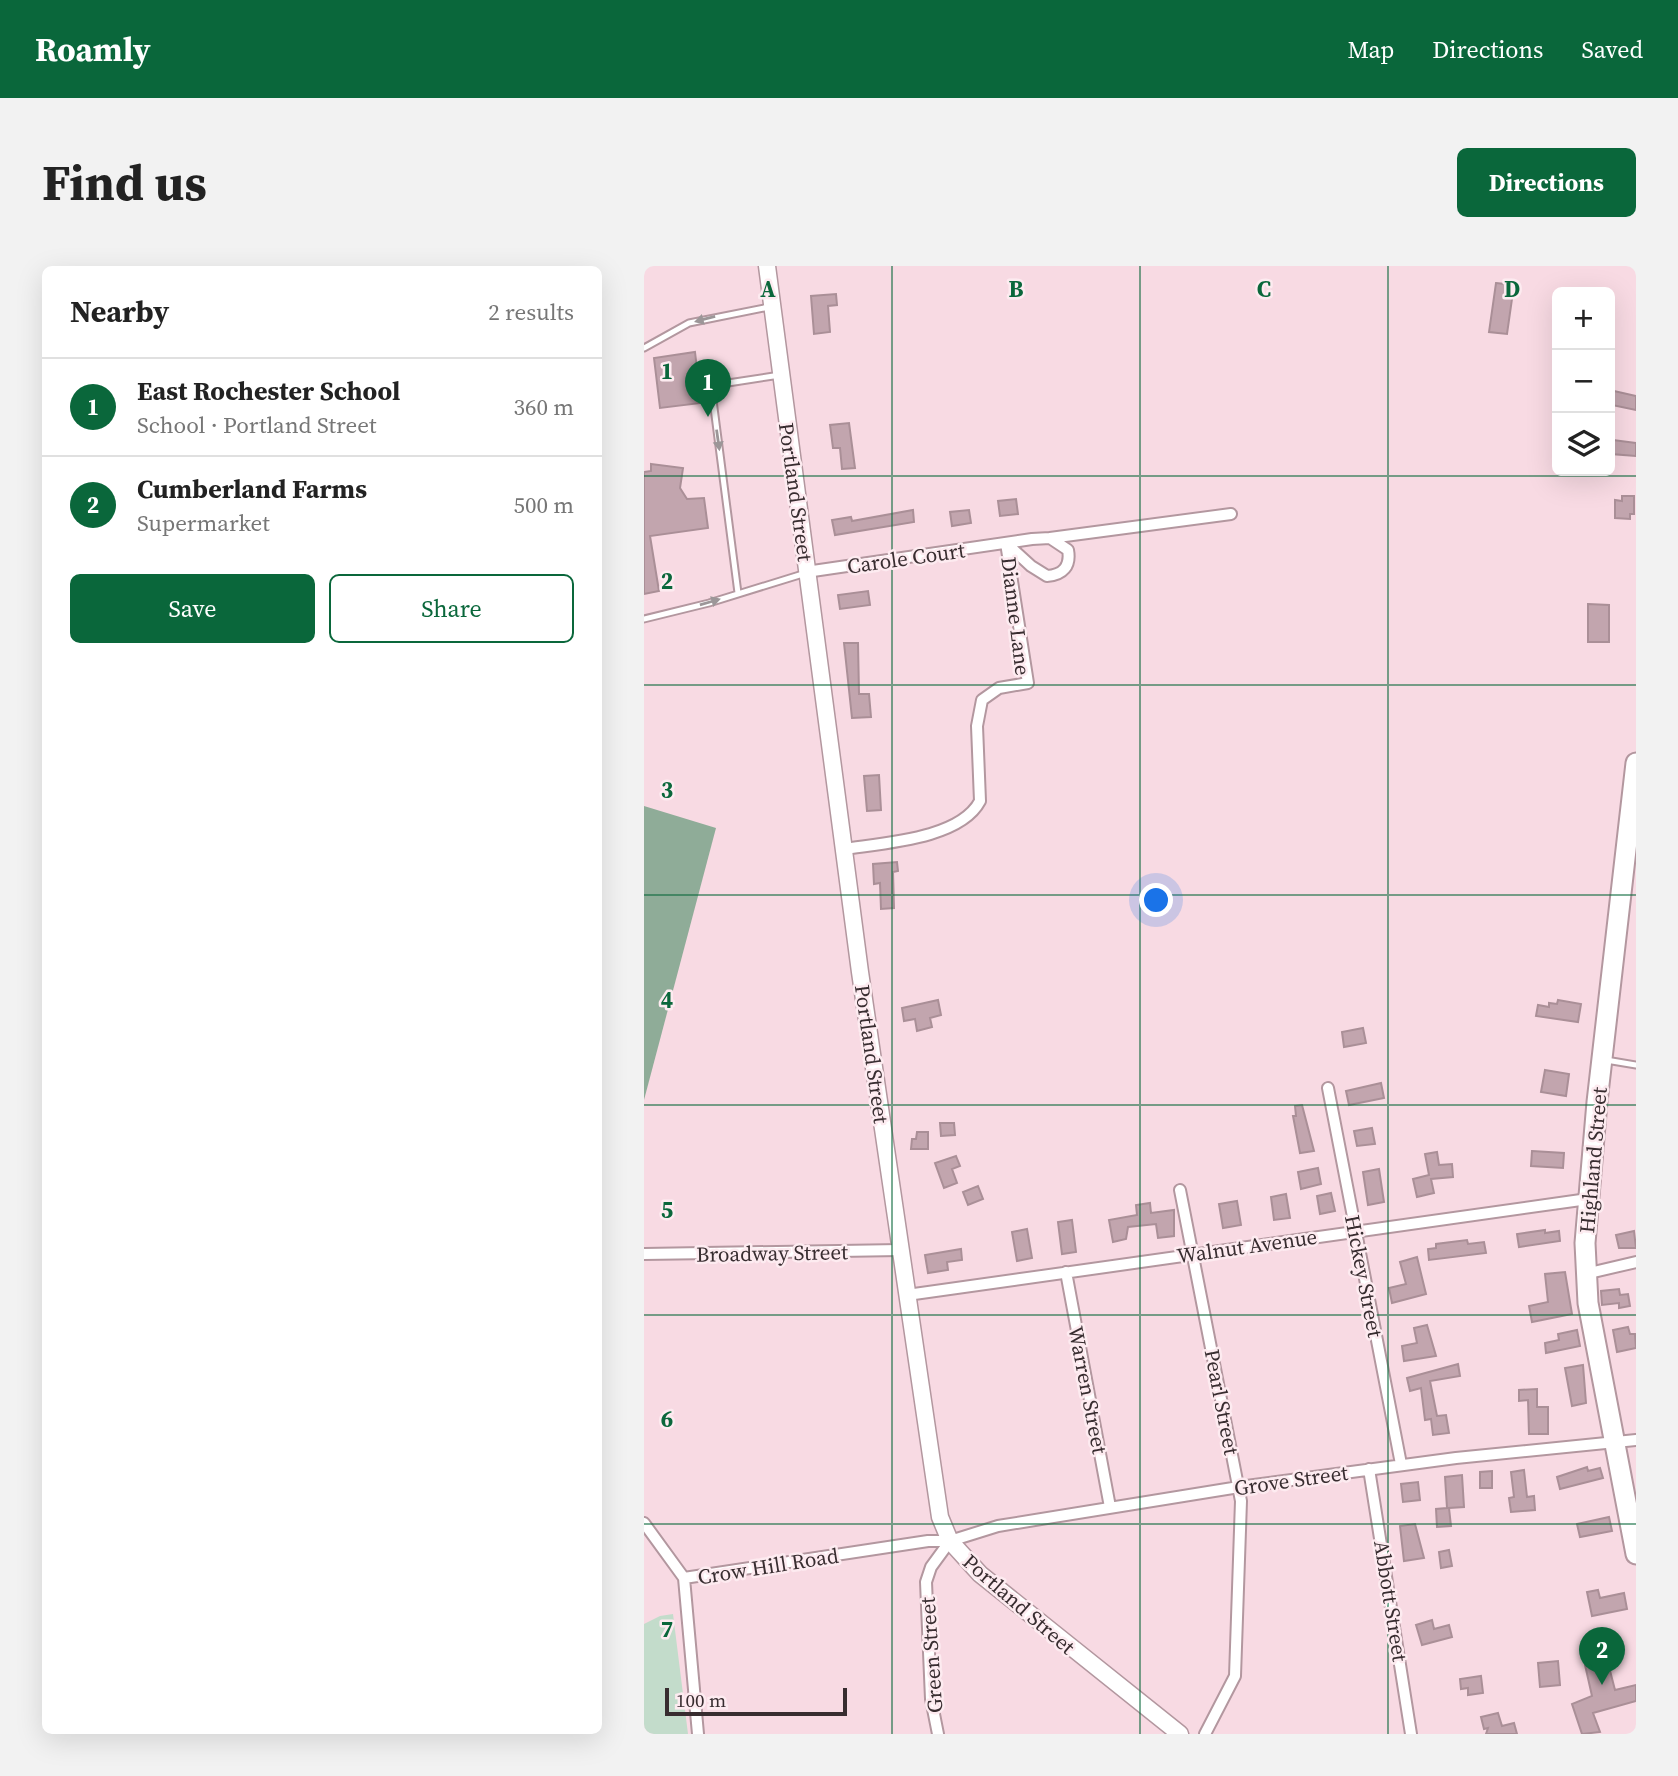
<!DOCTYPE html>
<html lang="en">
<head>
<meta charset="utf-8">
<style>
  body { margin:0; font-family:"Source Serif 4",serif; background:#f2f2f2; color:#222 }
  .controls { position:absolute; right:21px; top:21px; display:grid; overflow:hidden; border-radius:10px; box-shadow:0 7px 28px #0002 }
  .controls button { width:63px; height:63px; display:grid; place-items:center; padding:0; border:0; border-bottom:2px solid #e0e0e0; background:#fff; color:#222; font:35px sans-serif }
  .scale { position:absolute; left:21px; bottom:18px; width:182px; box-sizing:border-box; padding-left:7px; border:4px solid #382d30; border-top:0; font-size:19px; line-height:24px; white-space:nowrap; color:#382d30; -webkit-text-stroke:5px #fdebf0; paint-order:stroke }
  .you { position:absolute; left:513px; top:635px; width:24px; height:24px; margin:-18px; border:5px solid #fff; border-radius:50%; background:#1a73e8; box-shadow:0 0 0 10px #1a73e833 }
  .badge { display:grid; place-items:center; width:46px; height:46px; border-radius:50%; background:#0a673b; color:#fff; font-size:23px; font-weight:700 }
  .pin { position:absolute; translate:-50% -58px; filter:drop-shadow(0 2px 4px #0008) }
  .pin::after { content:''; position:absolute; top:37px; width:24px; height:21px; background:inherit; clip-path:polygon(0 0,100% 0,50% 100%) }
  .list { margin:0; padding:0; list-style:none }
  h2 { display:flex; justify-content:space-between; align-items:center; height:91px; margin:0; padding:0 28px; font-size:30px }
  h2 small { font-size:23px; font-weight:400; color:#767676 }
  .list li { display:grid; grid-template-columns:46px 1fr auto; gap:21px; align-items:center; box-sizing:border-box; height:98px; padding:0 28px; border-top:2px solid #e0e0e0 }
  .list b { display:block; font-size:26px; white-space:nowrap }
  .list p { margin:0; font-size:23px; white-space:nowrap; color:#767676 }
  .list em { font-size:23px; font-style:normal; color:#767676 }
  .actions { display:flex; gap:14px; padding:21px 28px }
  .actions a { flex:1; padding:16px 0; border:2px solid #0a673b; border-radius:10px; text-align:center; font-size:24px; color:#0a673b }
  .actions .main { background:#0a673b; color:#fff }
  .icon { flex:none; width:38px; height:38px; fill:none; stroke:currentColor; stroke-width:2; stroke-linecap:round; stroke-linejoin:round }
  .map { position:relative; flex:none; width:992px; height:1468px; overflow:hidden; border-radius:10px }
  header { display:flex; align-items:center; gap:42px; box-sizing:border-box; height:98px; padding:0 35px; background:#0a673b; color:#fff }
  header strong { font-size:33px }
  nav { display:flex; gap:38px; margin-inline-start:auto; font-size:24px }
  .intro { display:flex; align-items:center; justify-content:space-between; box-sizing:border-box; height:168px; padding:0 42px }
  h1 { margin:0; font-size:49px }
  .button { padding:18px 32px; border-radius:10px; background:#0a673b; color:#fff; font-size:24px; font-weight:700 }
  main { display:flex; gap:42px; padding:0 42px }
  aside { flex:1; background:#fff; border-radius:10px; box-shadow:0 7px 28px #0002 }
  .map>svg:first-child { display:block }
  .green { fill:#c3dccb }
  .forest { fill:#8fac98 }
  .building { fill:#c2a5ae; stroke:#aa8f97; stroke-width:2 }
  .lines { fill:none; stroke-linecap:round; stroke-linejoin:round }
  .lane-casing { stroke:#b3979f; stroke-width:9 }
  .street-casing { stroke:#b3979f; stroke-width:14 }
  .secondary-casing { stroke:#b3979f; stroke-width:19 }
  .highway-casing { stroke:#b3979f; stroke-width:23 }
  .lane { stroke:#fff; stroke-width:5 }
  .street { stroke:#fff; stroke-width:10 }
  .secondary { stroke:#fff; stroke-width:16 }
  .highway { stroke:#fff; stroke-width:19 }
  .oneway { fill:#9c9698 }
  .grid { fill:none; stroke:#0a673b; stroke-width:2; stroke-opacity:0.55 }
  .labels { text-anchor:middle; dominant-baseline:central; stroke-width:5; stroke-linejoin:round; paint-order:stroke }
  .street-label { font-size:21px; fill:#382d30; stroke:#fdebf0 }
  .grid-label { font-size:23px; text-anchor:middle; font-weight:bold; fill:#0a673b; stroke:#fdebf0; stroke-width:5; stroke-linejoin:round; paint-order:stroke }
</style>
</head>
<body>
<header>
<strong>Roamly</strong>
<nav><a>Map</a><a>Directions</a><a>Saved</a></nav>
</header>
<div class="intro"><h1>Find us</h1><a class="button">Directions</a></div>
<main>
<aside>
<h2>Nearby<small>2 results</small></h2>
<ul class="list">
<li><span class="badge">1</span><div><b>East Rochester School</b><p>School · Portland Street</p></div><em>360 m</em></li>
<li><span class="badge">2</span><div><b>Cumberland Farms</b><p>Supermarket</p></div><em>500 m</em></li>
</ul>
<div class="actions"><a class="main">Save</a><a>Share</a></div>
</aside>
<div class="map">
<svg width="992" height="1468" viewBox="0 0 992 1468">
  <rect width="100%" height="100%" fill="#f8dae3"/>
  <path class="green" d="M29,1348l15,120h-44v-110l16,-8z"/>
  <path class="forest" d="M0,540l72,22 -72,272z"/>
  <path class="building" d="M852,17l18,2 -7,49 -18,-2z
    M192,28l1,11 -9,1 2,26 -16,2 -3,-38z
    M51,86l6,51 -41,5 -6,-50z
    M970,125l22,5v14l-24,-5z
    M205,157l6,45 -13,1 -2,-21h-7l-3,-23z
    M969,174l23,3v13l-25,-2z
    M7,198l32,4 -3,20 7,11 17,-1 4,30 -58,8 9,55 -15,3v-122l7,-1z
    M978,230h12v18h-4v5l-15,-1v-18l7,1z
    M372,233l2,15 -18,2 -2,-15z
    M269,244l1,12 -79,13 -3,-15 19,-3 1,4z
    M325,244l2,13 -19,3 -2,-14z
    M224,325l2,14 -30,4 -2,-14z
    M944,338l21,1v37h-21z
    M200,377h14l1,51h10l2,23 -19,1z
    M235,509l2,35 -14,1 -3,-35z
    M253,596l1,9 -5,1 1,36 -13,1 -1,-26 -6,1 -1,-20z
    M294,734l3,15 -11,3 2,9 -15,4 -2,-12 -11,2 -2,-13z
    M914,734l23,4 -3,18 -42,-6 2,-11 11,2v-4l8,1z
    M719,762l3,15 -22,4 -2,-15z
    M901,804l24,4 -3,22 -25,-4z
    M737,817l3,15 -35,7 -3,-14z
    M658,839l12,46 -14,2 -7,-37h3l-1,-10z
    M296,857h14l1,12 -14,1z
    M728,862l3,16 -18,2 -3,-15z
    M273,866h11v17h-17l1,-10h4z
    M888,885l32,2 -1,15 -32,-2z
    M793,886l2,13 13,-1 1,13 -22,2 3,14 -17,4 -4,-18 16,-4 -4,-21z
    M312,890l4,10 -8,3 5,14 -13,5 -9,-25z
    M674,902l3,16 -20,5 -3,-17z
    M735,903l5,33 -16,3 -5,-33z
    M334,920l5,13 -15,6 -5,-13z
    M687,927l4,18 -15,3 -3,-18z
    M642,928l4,24 -16,2 -3,-23z
    M593,935l4,24 -18,3 -4,-24z
    M506,937l1,10 23,-3v26l-16,2 -2,-14 -28,3 -2,12 -13,3 -4,-22 28,-5 -1,-10z
    M428,954l4,32 -14,2 -4,-32z
    M383,963l5,29 -15,3 -5,-29z
    M901,964v3l14,-2 1,10 -41,6 -2,-13z
    M990,965l2,17h-17l-3,-13z
    M823,974l1,4 16,-2 2,11 -57,7 -1,-11 8,-1v-4z
    M317,983l1,11 -15,2 1,8 -20,3 -3,-18z
    M773,991l9,37 -34,9 -3,-15 17,-4 -6,-22z
    M921,1006l7,42 -40,8 -3,-16 19,-4 -3,-28z
    M975,1023l1,6 8,-1 2,12 -11,2v-5l-17,2 -1,-14z
    M783,1059l9,31 -32,5 -2,-15 15,-3 -3,-15z
    M984,1061l2,7h5l1,14 -19,4 -4,-22z
    M933,1064l3,16 -34,7 -1,-10 14,-3 -1,-6z
    M814,1098l2,12 -30,5 7,35 9,-1 3,18 -16,2 -2,-16 -6,1 -4,-32 -11,3 -3,-13z
    M939,1099l3,38 -14,3 -7,-38z
    M893,1123v18h11v27h-19l-1,-34 -9,1v-11z
    M943,1201l1,4 12,-3 3,10 -43,11 -3,-12z
    M880,1204l3,27 7,-1 1,14 -24,2 -2,-14 5,-1 -3,-25z
    M848,1205v17h-12v-16z
    M818,1209l2,32 -15,1 2,18 -14,1 -1,-18 11,-1 -2,-31z
    M774,1216l2,18 -17,2 -2,-18z
    M965,1251l3,14 -32,6 -3,-13z
    M771,1258l9,34 -20,3 -4,-35z
    M805,1284l3,16 -11,2 -2,-16z
    M954,1324l2,8 24,-5 3,16 -35,7 -5,-24z
    M788,1354l2,9 15,-4 3,12 -30,8 -6,-20z
    M963,1393l8,31 21,-5v16l-43,12 7,19 -18,2 -10,-30 20,-8 -7,-31z
    M914,1395l2,24 -20,2 -2,-24z
    M837,1410l2,17 -15,2v-7l-7,1 -1,-10z
    M854,1447l4,13 12,-3 3,11h-31l2,-6 -4,1 -3,-12z"/>
  <g class="lines">
    <defs>
      <path id="lane" d="M0,82l45,-25 80,-16
        M94,327l-25,-193 8,-13 7,-4 52,-8
        M0,353l65,-16 97,-30
        M962,794l30,5"/>
      <path id="street" d="M406,272l181,-24
        M162,306l226,-33 18,-1 18,12c3,16 -5,25 -21,26l-16,-10 -25,-23
        M200,583c39,-6 116,-10 136,-48l-3,-75 5,-26 17,-12 29,-5 -22,-140
        M684,822l73,376
        M536,924l61,311 -6,175 -30,58
        M0,988l256,-4
        M422,1006l44,235
        M941,1008l51,-12
        M263,1029l681,-96
        M725,1203l42,265
        M0,1257l40,55
        M40,1312l244,-37h22l48,-15 241,-39 217,-29 180,-18
        M40,1312l14,156
        M294,1468l-7,-35 -5,-117 5,-15 19,-26"/>
      <path id="secondary" d="M123,0l93,706 80,545 10,24 30,33 200,160"/>
      <path id="highway" d="M992,497l-39,339 -12,141 3,60 48,251"/>
    </defs>
    <use href="#lane" class="lane-casing"/>
    <use href="#street" class="street-casing"/>
    <use href="#secondary" class="secondary-casing"/>
    <use href="#highway" class="highway-casing"/>
    <use href="#lane" class="lane"/>
    <use href="#street" class="street"/>
    <use href="#secondary" class="secondary"/>
    <use href="#highway" class="highway"/>
  </g>
  <defs><path id="oneway-solid" d="M-6-.8H1V-3.2L6.5 0L1 3.2V.8H-6Z" transform="scale(1.75)"/></defs>
  <g class="oneway">
    <use href="#oneway-solid" transform="translate(61 53) rotate(165)"/>
    <use href="#oneway-solid" transform="translate(74 174) rotate(82)"/>
    <use href="#oneway-solid" transform="translate(66 336) rotate(-16)"/>
  </g>
  <path class="grid" d="M248,0v1468M496,0v1468M744,0v1468M0,210h992M0,419h992M0,629h992M0,839h992M0,1049h992M0,1258h992"/>
  <g class="labels">
    <g class="street-label">
      <text transform="translate(152 226) rotate(82)">Portland Street</text>
      <text transform="translate(262 292) rotate(-8)">Carole Court</text>
      <text transform="translate(372 350) rotate(83)">Dianne Lane</text>
      <text transform="translate(228 788) rotate(82)">Portland Street</text>
      <text transform="translate(949 894) rotate(-85)">Highland Street</text>
      <text transform="translate(603 980) rotate(-8)">Walnut Avenue</text>
      <text transform="translate(128 987) rotate(-1)">Broadway Street</text>
      <text transform="translate(720 1010) rotate(79)">Hickey Street</text>
      <text transform="translate(444 1124) rotate(79)">Warren Street</text>
      <text transform="translate(578 1136) rotate(79)">Pearl Street</text>
      <text transform="translate(647 1214) rotate(-8)">Grove Street</text>
      <text transform="translate(124 1300) rotate(-9)">Crow Hill Road</text>
      <text transform="translate(747 1335) rotate(81)">Abbott Street</text>
      <text transform="translate(375 1338) rotate(41)">Portland Street</text>
      <text transform="translate(287 1389) rotate(-94)">Green Street</text>
    </g>
  </g>
  <g class="grid-label">
    <text x="124" y="31">A</text>
    <text x="372" y="31">B</text>
    <text x="620" y="31">C</text>
    <text x="868" y="31">D</text>
    <text x="23" y="113">1</text>
    <text x="23" y="323">2</text>
    <text x="23" y="532">3</text>
    <text x="23" y="742">4</text>
    <text x="23" y="952">5</text>
    <text x="23" y="1161">6</text>
    <text x="23" y="1371">7</text>
  </g>
</svg>
<div class="controls">
<button>+</button>
<button>−</button>
<button><svg class="icon" aria-label="layers" viewBox="0 0 24 24"><path d="M12 4l9 5-9 5-9-5zM3 14l9 5 9-5"/></svg></button>
</div>
<div class="scale">100 m</div>
<div class="you"></div>
<div class="pin badge" style="left:64px;top:151px">1</div>
<div class="pin badge" style="left:958px;top:1419px">2</div>
</div>
</main>
</body>
</html>
